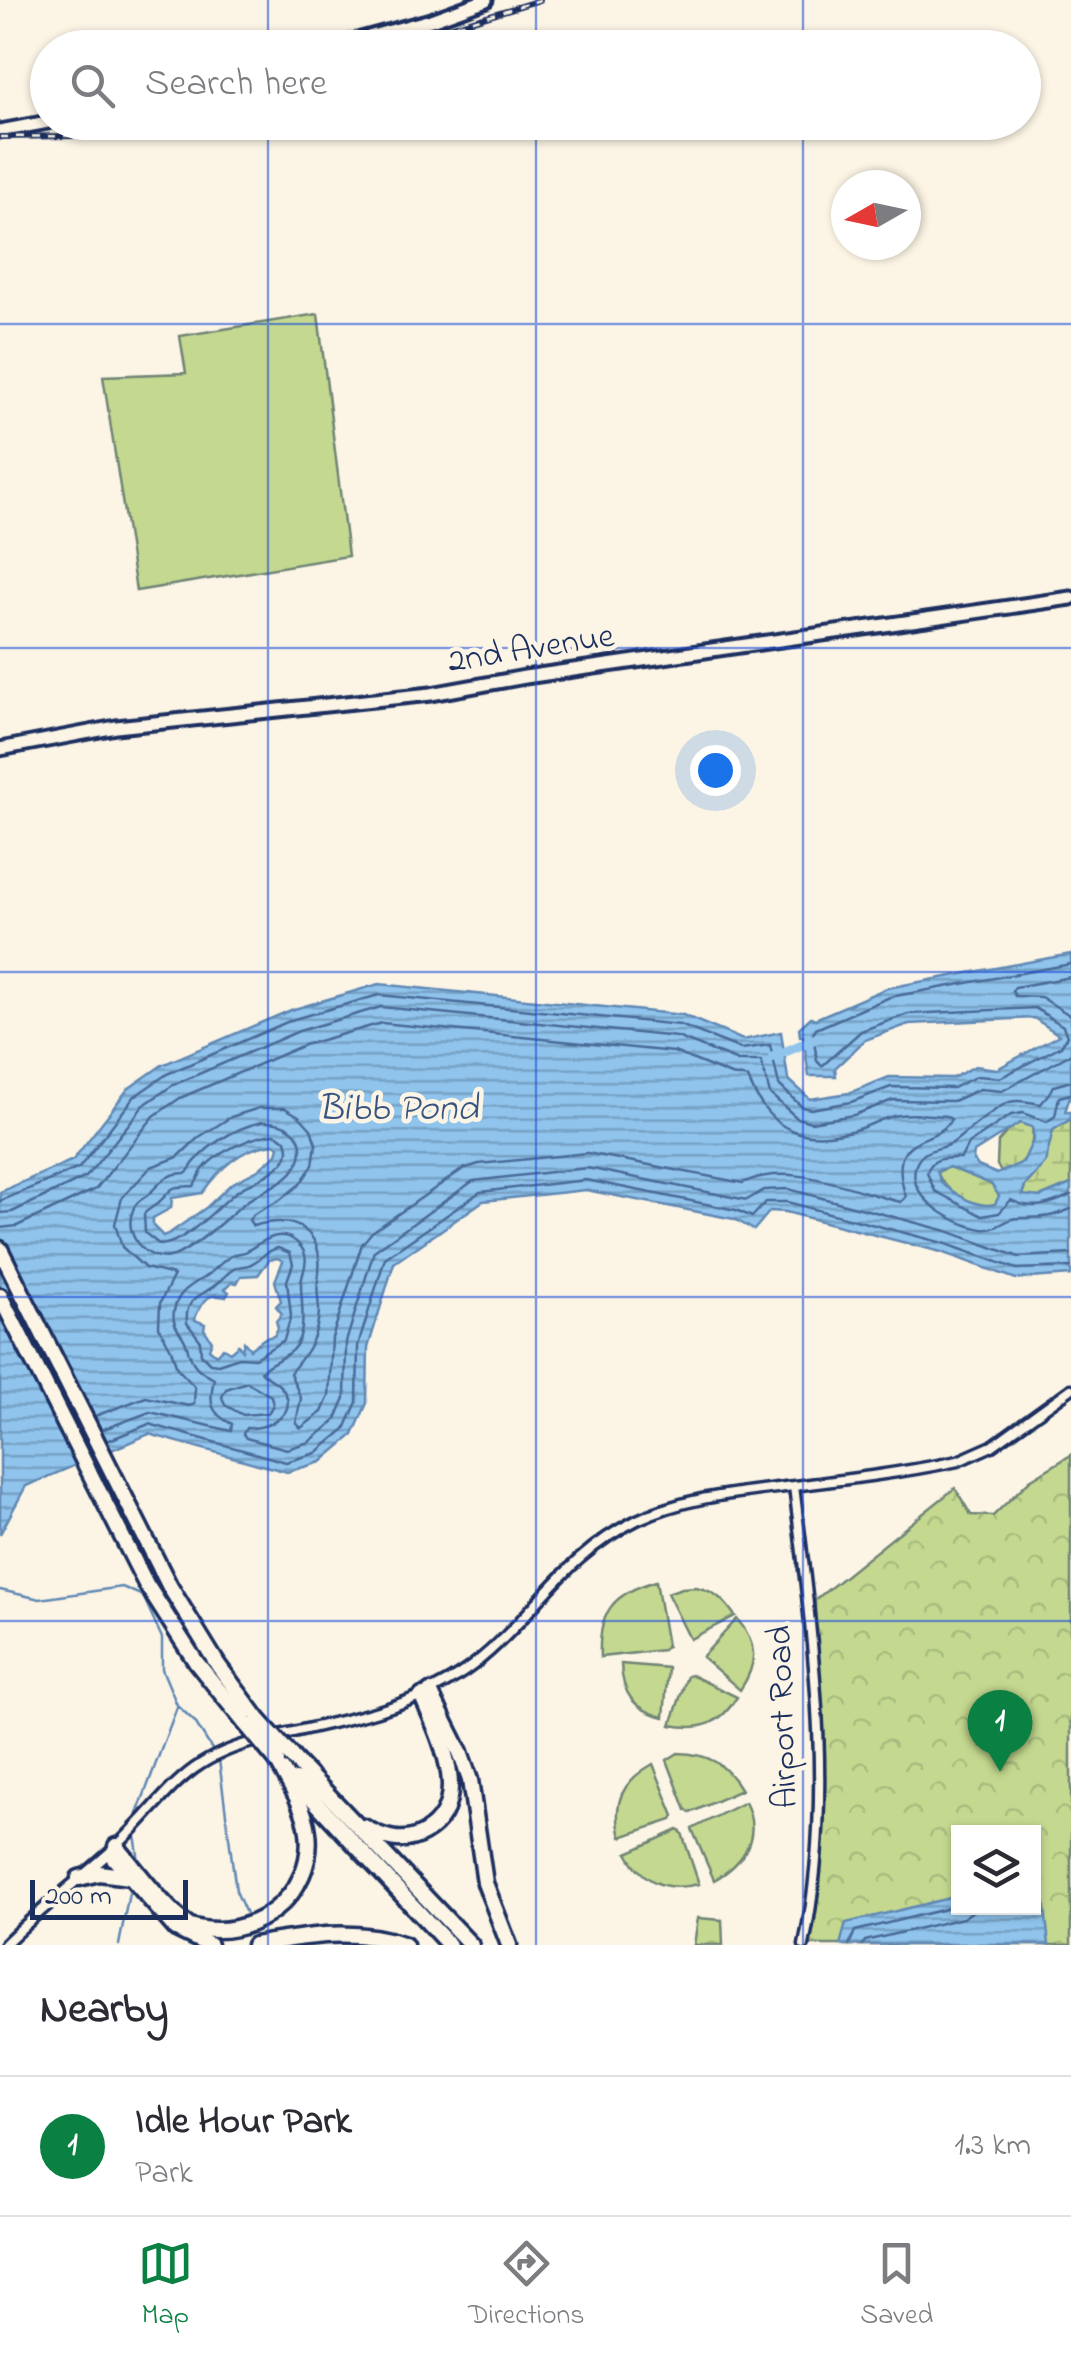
<!DOCTYPE html>
<html lang="en">
<head>
<meta charset="utf-8">
<style>
  body { margin:0; font-family:"Indie Flower",sans-serif; background:#f7f7f7; color:#2b2b33 }
  .controls { position:absolute; right:30px; bottom:30px; display:grid; overflow:hidden; border-radius:0px; box-shadow:0 2px 8px #0004 }
  .controls button { width:90px; height:90px; display:grid; place-items:center; padding:0; border:0; border-bottom:2px solid #e1e1e2; background:#fff; color:#2b2b33; font:50px sans-serif }
  .compass { position:absolute; left:831px; top:170px; width:90px; height:90px; border-radius:50%; background:#fff; box-shadow:0 2px 8px #0004; rotate:261deg }
  .scale { position:absolute; left:30px; bottom:25px; width:158px; box-sizing:border-box; padding-left:10px; border:5px solid #1b2f5e; border-top:0; font-size:28px; line-height:35px; white-space:nowrap; color:#1b2f5e; -webkit-text-stroke:8px #fcf5e5; paint-order:stroke }
  .you { position:absolute; left:715px; top:770px; width:35px; height:35px; margin:-25px; border:8px solid #fff; border-radius:50%; background:#1a73e8; box-shadow:0 0 0 15px #1a73e833 }
  .badge { display:grid; place-items:center; width:65px; height:65px; border-radius:50%; background:#0b8043; color:#fff; font-size:32px; font-weight:700 }
  .pin { position:absolute; translate:-50% -82px; filter:drop-shadow(0 2px 5px #0008) }
  .pin::after { content:''; position:absolute; top:52px; width:35px; height:30px; background:inherit; clip-path:polygon(0 0,100% 0,50% 100%) }
  .list { margin:0; padding:0; list-style:none }
  h2 { display:flex; justify-content:space-between; align-items:center; height:130px; margin:0; padding:0 40px; font-size:42px }
  h2 small { font-size:32px; font-weight:400; color:#7c7c81 }
  .list li { display:grid; grid-template-columns:65px 1fr auto; gap:30px; align-items:center; box-sizing:border-box; height:140px; padding:0 40px; border-top:2px solid #e1e1e2 }
  .list b { display:block; font-size:38px; white-space:nowrap }
  .list p { margin:0; font-size:32px; white-space:nowrap; color:#7c7c81 }
  .list em { font-size:32px; font-style:normal; color:#7c7c81 }
  .icon { flex:none; width:55px; height:55px; fill:none; stroke:currentColor; stroke-width:2; stroke-linecap:round; stroke-linejoin:round }
  .map { position:relative; flex:none; width:1071px; height:1945px; overflow:hidden }
  .search { position:absolute; background:#fff; box-shadow:0 2px 8px #0004; left:30px; right:30px; top:30px; height:110px; display:flex; align-items:center; gap:25px; box-sizing:border-box; padding:0 35px; border-radius:55px; color:#7c7c81; font-size:38px }
  .sheet { height:270px; background:#fff }
  nav { display:flex; justify-content:space-around; align-items:center; box-sizing:border-box; height:140px; border-top:2px solid #e1e1e2; background:#fff; font-size:28px; color:#7c7c81 }
  nav a { display:grid; justify-items:center; gap:5px }
  nav .on { color:#0b8043 }
  .map>svg:first-child { display:block }
  .grass { fill:#c4d98f; stroke:#708476; stroke-width:2.5 }
  .forest { fill:url(#forest-crowns); stroke:#708476; stroke-width:2.5; fill-rule:evenodd }
  .wetland { fill:url(#wetland-marsh); stroke:#708476; stroke-width:2.5 }
  .water { fill:url(#water-rules); stroke:#6188b4; stroke-width:2.5; fill-rule:evenodd }
  .lines { fill:none; stroke-linecap:round; stroke-linejoin:round }
  .shore { stroke:#4a6b97; stroke-width:2.5 }
  .stream { stroke:#6188b4; stroke-width:2.5 }
  .river { stroke:#90c4ed; stroke-width:10 }
  .minor-casing { stroke:#1b2f5e; stroke-width:15 }
  .major-casing { stroke:#1b2f5e; stroke-width:19 }
  .highway-casing { stroke:#1b2f5e; stroke-width:21 }
  .minor { stroke:#fcf5e5; stroke-width:8 }
  .major { stroke:#fcf5e5; stroke-width:11 }
  .highway { stroke:#fcf5e5; stroke-width:14 }
  .rail-casing { stroke:#1b2f5e; stroke-width:6 }
  .rail { stroke:#fcf5e5; stroke-width:2.5; stroke-dasharray:8; stroke-linecap:butt }
  .highway-bridge-casing { stroke:#1b2f5e; stroke-width:21; stroke-linecap:butt }
  .highway-bridge { stroke:#fcf5e5; stroke-width:14 }
  .grid { fill:none; stroke:#1d4ed8; stroke-width:2.5; stroke-opacity:0.55 }
  .labels { text-anchor:middle; dominant-baseline:central; stroke-width:9; stroke-linejoin:round; paint-order:stroke }
  .street-label { font-size:35px; fill:#1b2f5e; stroke:#fcf5e5 }
  .water-label { font-size:38px; font-style:italic; fill:#385482; stroke:#fcf5e5 }
</style>
</head>
<body>
<div class="map">
<svg width="1071" height="1945" viewBox="0 0 1071 1945">
  <defs>
    <pattern id="forest-crowns" width="20" height="18" patternUnits="userSpaceOnUse" patternTransform="scale(2.5)"><rect width="20" height="18" fill="#c4d98f"/><path d="M2 6a3 3 0 1 1 6 0M12 15a3 3 0 1 1 6 0" fill="none" stroke="#a8bb7e"/></pattern>
    <pattern id="wetland-marsh" width="20" height="14" patternUnits="userSpaceOnUse" patternTransform="scale(2.5)"><rect width="20" height="14" fill="#c4d98f"/><path d="M1 5h8M5 5V1M11 12h8M15 12V8" fill="none" stroke="#a8bb7e"/></pattern>
    <pattern id="water-rules" width="6" height="5" patternUnits="userSpaceOnUse" patternTransform="scale(2.5)"><rect width="6" height="5" fill="#90c4ed"/><path d="M0 2.5h6" fill="none" stroke="#75a0c3"/></pattern>
  </defs>
  <rect width="100%" height="100%" fill="#fcf5e5"/>
  <filter id="ink" filterUnits="userSpaceOnUse"><feTurbulence type="fractalNoise" baseFrequency=".01" numOctaves="2"/><feDisplacementMap in="SourceGraphic" scale="20" xChannelSelector="R" yChannelSelector="G"/><feConvolveMatrix kernelMatrix="1 2 1 2 8 2 1 2 1" color-interpolation-filters="sRGB"/></filter>
  <g filter="url(#ink)">
    <path class="grass" d="M318,314l30,242 -212,35 -33,-215 83,-3 -6,-37z
      M656,1581l11,65 -4,4 -63,7c-2,-45 13,-64 56,-76z
      M696,1587c19,4 28,13 39,29l-45,23 -23,-46 15,-5z
      M737,1619c21,24 21,45 3,71l-38,-33z
      M621,1664l47,4 -4,49c-30,-7 -42,-23 -43,-53z
      M691,1675l46,22c-16,27 -35,34 -66,28l16,-49z
      M678,1753c31,1 47,10 63,37l-51,23 -4,-3 -19,-50z
      M653,1764l21,52 -2,4 -51,17c-9,-34 1,-56 32,-73z
      M745,1802c17,34 -1,61 -31,78l-22,-51z
      M678,1830l4,3 17,51c-33,8 -56,-1 -72,-31z"/>
    <path class="forest" d="M1071,1455v490h-262l6,-26v-319l140,-112 16,27 22,1 37,-36zM958,1832h76v76h-76z
      M698,1918l24,2 1,25h-29z"/>
    <path class="wetland" d="M1071,1119v65l-31,13 -18,-1 3,-10 20,-23 8,-33z
      M1020,1123l12,4c3,23 -8,41 -31,45l-4,-7 1,-23 16,-18z
      M949,1167l42,17 9,12 -5,8c-21,6 -51,-13 -58,-32z"/>
    <path class="water" d="M1071,954v139l-6,19h6v7l-18,11 -8,33 -20,23 -3,9 18,2 31,-13v91l-55,4 -75,-27 -155,-40 -16,-1 -16,19 -20,-11 -148,-29 -103,11 -89,62 -26,85 -1,55 -14,32 -32,27 -34,10 -138,-38 -123,52 -26,48v-342l73,-32 55,-71 34,-24 129,-55 88,-26 304,31 60,25 38,-8 7,47 22,20 39,-6 40,-16 64,1 22,-12 22,3 62,-34 -25,-17 -125,6 -44,16 -30,28 1,8h-27l-6,-40h-3l-1,-8 12,-11 4,2 72,-31zM1020,1123l12,4 2,11 -11,24 -26,12 -19,-8 -5,-7 1,-7zM275,1144l4,3 -2,7 -19,16 -27,14 -24,23 -37,26 -7,3 -10,-10v-8l18,-10 1,-10 30,-5c18,-25 39,-46 73,-49zM949,1167l42,17 8,12 -4,8c-19,5 -39,-10 -54,-21l-4,-12zM277,1258l6,3 -8,20 6,20 -5,5 6,8 -6,7 2,7 -4,8 -9,2 -15,11 -6,-7 -2,8 -4,-5 -8,7 -7,-4 -7,7 -7,-6 3,-8 -8,-12 1,-5 -10,-4c1,-8 11,-24 18,-24 5,-1 9,1 13,1l3,-5 -4,-3 7,-7 5,1 4,-7 17,-1 11,-15z
      M1034,1881l9,9 6,55h-209l6,-22 112,-27v12h76z"/>
    <g class="lines">
      <path class="shore" d="M1071,977l-56,10 -3,4 3,5 26,1 30,19
        M1071,1081l-17,5 -13,18c-10,-1 -20,-5 -31,-2 -14,4 -43,30 -56,40 -12,9 -31,4 -38,23 -11,33 40,60 66,64 15,2 24,-11 36,-11 25,-1 28,1 53,-9
        M1071,1094l-12,3 -4,19 -8,6 -24,-9 -12,2 -43,29 -7,14c-13,0 -30,-2 -34,15l8,18 47,25 17,-3 12,-13c21,11 38,5 60,-5
        M262,1122c22,-1 44,9 38,35 -7,27 -40,32 -58,48 -16,14 -49,44 -68,51 -26,9 -52,-21 -41,-46 3,-9 10,-11 16,-16 13,-13 17,-21 38,-21 14,-25 47,-45 75,-51z
        M275,1134l11,6c3,9 3,15 -3,22 -13,15 -32,19 -47,30 -19,15 -51,52 -76,53l-15,-12 -1,-19c4,-5 10,-7 14,-11 19,-17 6,-15 36,-17 3,-5 5,-10 8,-15 12,-18 52,-36 73,-37z
        M0,1201l79,-33 56,-72 32,-22 127,-55 85,-24 301,30 61,24 29,-4 9,40 23,22 9,2 40,-7 40,-15 62,1 24,-12 23,2 61,-32 6,-10 -4,-10 -28,-18 -127,6 -47,17 -39,35 -5,-5 -4,-27 3,-5 74,-32 181,-33
        M0,1213l12,-1 74,-35 58,-72 29,-20 126,-54 82,-24 296,30 61,24h23l9,33 27,24 14,4 43,-7 39,-15 60,1 27,-12 22,2 69,-37
        M0,1228l17,-2 79,-37 58,-73 26,-18 124,-53 78,-22 292,29 57,23 17,3c21,55 58,68 113,50 13,-4 25,-12 38,-13 15,-2 32,0 47,1l5,3c-13,28 -68,10 -45,78l-5,5c-48,-11 -111,-42 -158,-19l-156,-30 -108,11 -16,5 -91,63 -10,12 -30,94 -3,58 -7,16 -21,16 -5,-5 5,-25 -11,-25c16,-19 28,-35 29,-62 0,-9 -3,-21 -1,-31 8,-47 -20,-67 -65,-54l-4,-6 5,-6 26,-14 20,-16 13,-19 3,-21 -5,-15 -12,-13 -14,-8h-26l-28,9 -32,20 -21,20 -27,10 -29,31 -7,26 7,23 23,21 29,7 -14,28 -1,24 12,22 6,19 18,19 -1,17 -5,2 -43,-9 -51,19
        M278,1248l12,5 3,11 -6,17 4,35 -7,24 -29,18 -16,-1 -21,7 -8,-1 -9,-9 -1,-14 -13,-17c-3,-26 16,-27 31,-40 6,-5 10,-12 18,-15 5,-3 11,-1 15,-4 11,-5 13,-13 27,-16z
        M247,1382l24,14 2,9 -5,8 -25,2 -18,-10 -3,-8 4,-8z
        M101,1430l49,-18 81,19 1,-7c-23,-11 -23,-23 -18,-45 -17,-9 -23,-15 -27,-33 -4,-14 -16,-18 -13,-35 4,-22 20,-26 35,-37 8,-6 14,-14 24,-19 4,-2 11,-2 14,-4 17,-11 37,-26 54,-4 10,13 1,24 0,37 0,22 9,56 -15,71 -9,6 -18,9 -25,16 5,7 12,8 18,14 25,26 -9,45 -33,43l-3,6 3,4 41,11 22,-7 26,-21 10,-23 1,-56 28,-91 99,-70 114,-13 160,32 17,-10 24,-1 159,42 72,26 52,-3
        M107,1441l42,-17 137,38 30,-9 29,-24 12,-27 1,-56 27,-88 95,-66 106,-12 150,30 16,7 14,-15h21l156,41 74,26 54,-2
        M849,1945l6,-14 103,-25
        M862,1945l3,-4 98,-23 14,-10"/>
      <path class="stream" d="M0,1590l40,9 82,-12 21,9 19,42v31l15,36 18,17 18,29
        M219,1760l17,131 12,27
        M134,1822l43,-115
        M135,1834l4,28
        M119,1945l11,-57"/>
      <path class="river" d="M773,1057l44,-19"/>
      <defs>
        <path id="minor" d="M794,1486c18,150 41,309 10,459
          M275,1736c69,-16 140,-27 198,-71 62,-48 88,-108 164,-145 46,-22 98,-27 148,-33 58,-7 116,-14 173,-26l34,-15 79,-57
          M4,1945c33,-33 70,-61 105,-92 57,-51 69,-94 152,-113"/>
        <path id="major" d="M328,48l103,-28 55,-20
          M0,131l48,-9
          M0,749l116,-22 315,-33 94,-17 546,-79"/>
        <path id="highway" d="M0,1249l170,338 48,78 40,54
          M0,1296l146,288 50,78 49,61
          M430,1692l30,60 10,28 15,103 24,62
          M293,1758l178,187
          M295,1780l154,165
          M364,1827c19,11 39,18 60,6 51,-29 14,-99 -2,-137
          M116,1846c20,23 49,64 74,80 62,19 126,-32 118,-94 -3,-25 -19,-49 -31,-71
          M113,1857l63,72 33,16
          M79,1878l20,-5 31,4
          M254,1945c52,-9 100,-18 151,0"/>
      </defs>
      <use href="#minor" class="minor-casing"/>
      <use href="#major" class="major-casing"/>
      <use href="#highway" class="highway-casing"/>
      <use href="#minor" class="minor"/>
      <use href="#major" class="major"/>
      <use href="#highway" class="highway"/>
      <defs>
        <path id="rail" d="M380,48l160,-48
          M0,137l71,-1 58,-14"/>
      </defs>
      <use href="#rail" class="rail-casing"/>
      <use href="#rail" class="rail"/>
      <defs>
        <path id="highway-bridge" d="M258,1719l35,39
          M245,1723l32,38"/>
      </defs>
      <use href="#highway-bridge" class="highway-bridge-casing"/>
      <use href="#highway-bridge" class="highway-bridge"/>
    </g>
  </g>
  <path class="grid" d="M268,0v48M536,0v48M803,0v48M268,122v1823M536,122v1823M803,122v1823M0,324h1071M0,648h1071M0,972h1071M0,1297h1071M0,1621h1071"/>
  <g class="labels">
    <g class="street-label">
      <text transform="translate(531 650) rotate(-9)">2nd Avenue</text>
      <text transform="translate(784 1717) rotate(-92)">Airport Road</text>
    </g>
    <g class="water-label">
      <text x="398" y="1110">Bibb Pond</text>
    </g>
  </g>
</svg>
<div class="controls">
<button><svg class="icon" aria-label="layers" viewBox="0 0 24 24"><path d="M12 4l9 5-9 5-9-5zM3 14l9 5 9-5"/></svg></button>
</div>
<svg class="compass" viewBox="-18 -18 36 36"><path d="M0-13l5 13h-10z" fill="#e53935"/><path d="M0 13l5-13h-10z" fill="#7c7c81"/></svg>
<div class="scale">200 m</div>
<div class="you"></div>
<div class="pin badge" style="left:1000px;top:1772px">1</div>
<div class="search"><svg class="icon" aria-label="search" viewBox="0 0 24 24"><circle cx="10" cy="10" r="6"/><path d="M15 15l6 6"/></svg>Search here</div>
</div>
<section class="sheet">
<h2>Nearby<small></small></h2>
<ul class="list">
<li><span class="badge">1</span><div><b>Idle Hour Park</b><p>Park</p></div><em>1.3 km</em></li>
</ul>
</section>
<nav>
<a class="on"><svg class="icon" aria-label="map" viewBox="0 0 24 24"><path d="M3 6l6-2 6 2 6-2v14l-6 2-6-2-6 2zM9 4v14M15 6v14"/></svg>Map</a>
<a><svg class="icon" aria-label="directions" viewBox="0 0 24 24"><path d="M12 3l9 9-9 9-9-9zM9 14v-3h6M13 9l2 2-2 2"/></svg>Directions</a>
<a><svg class="icon" aria-label="saved" viewBox="0 0 24 24"><path d="M7 4h10v16l-5-4-5 4z"/></svg>Saved</a>
</nav>
</body>
</html>
